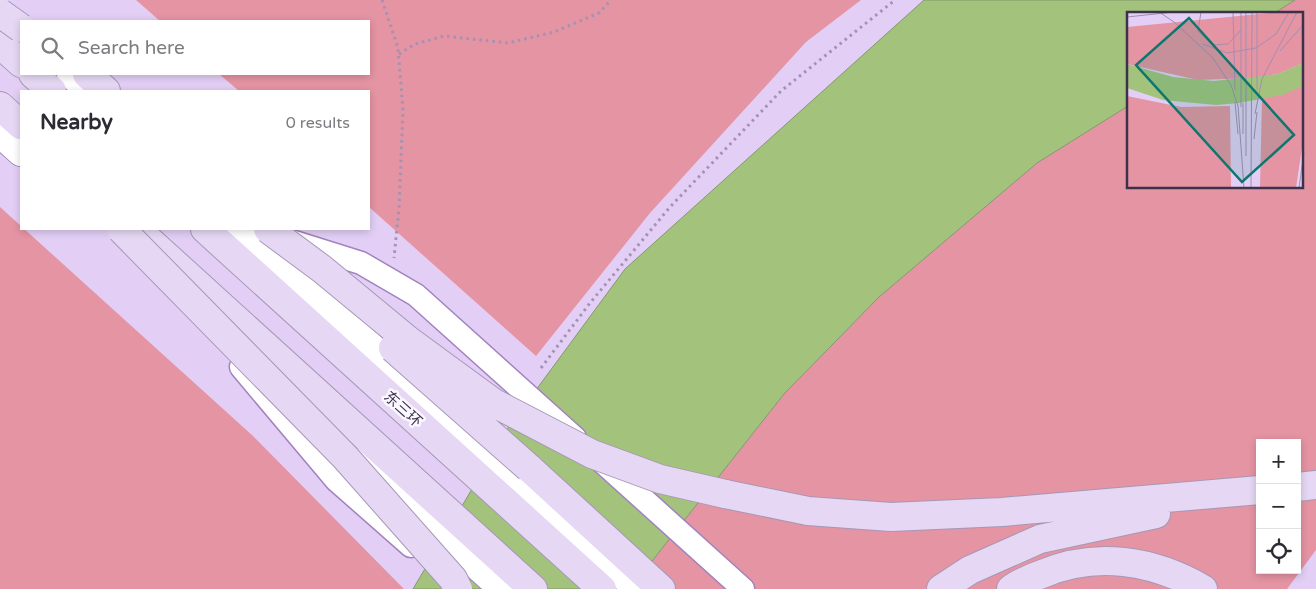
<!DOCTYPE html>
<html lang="en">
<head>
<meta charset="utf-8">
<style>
  body { margin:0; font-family:"Varela Round","Noto Sans SC",sans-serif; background:#f2f2f3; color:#2b2b33 }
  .controls { position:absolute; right:15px; bottom:15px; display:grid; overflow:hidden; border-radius:0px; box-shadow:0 2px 8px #0003 }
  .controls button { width:45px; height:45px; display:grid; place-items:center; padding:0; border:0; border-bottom:1px solid #e1e1e2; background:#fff; color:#2b2b33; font:25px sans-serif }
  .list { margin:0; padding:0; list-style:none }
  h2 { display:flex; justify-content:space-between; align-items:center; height:65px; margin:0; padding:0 20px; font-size:21px }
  h2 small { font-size:16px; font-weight:400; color:#7c7c81 }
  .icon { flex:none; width:28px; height:28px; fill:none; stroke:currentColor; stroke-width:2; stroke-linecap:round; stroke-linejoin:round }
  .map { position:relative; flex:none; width:1316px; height:589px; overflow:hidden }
  .search { position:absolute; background:#fff; box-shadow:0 2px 8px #0003; left:20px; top:20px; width:350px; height:55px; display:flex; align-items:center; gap:12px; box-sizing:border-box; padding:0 18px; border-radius:0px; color:#7c7c81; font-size:19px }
  .panel { position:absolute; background:#fff; box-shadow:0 2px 8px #0003; left:20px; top:90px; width:350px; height:140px; border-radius:0px }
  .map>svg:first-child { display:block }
  .green { fill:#e594a3; fill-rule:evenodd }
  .water { fill:#a3c37c; stroke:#84976d }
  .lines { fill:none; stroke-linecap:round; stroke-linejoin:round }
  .minor-casing { stroke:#a282bf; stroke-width:25 }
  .secondary-casing { stroke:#a282bf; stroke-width:30 }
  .trunk-casing { stroke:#a797b7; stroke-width:30 }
  .path { stroke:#a392b4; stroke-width:3; stroke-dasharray:2.5 4; stroke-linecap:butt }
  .minor { stroke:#fff; stroke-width:22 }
  .secondary { stroke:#fff; stroke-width:28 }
  .trunk { stroke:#e6d8f4; stroke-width:28 }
  .trunk-bridge-casing { stroke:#a797b7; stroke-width:30; stroke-linecap:butt }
  .trunk-bridge { stroke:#e6d8f4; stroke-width:28 }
  .labels { text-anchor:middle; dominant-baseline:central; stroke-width:5; stroke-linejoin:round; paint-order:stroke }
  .street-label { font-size:15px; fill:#3d304a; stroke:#fbf8ff }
  .inset-road { fill:none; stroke:#a18fb1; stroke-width:1 }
  .view { fill:#0f766e; fill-opacity:0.15; stroke:#0f766e; stroke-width:2.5 }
  .inset-edge { fill:none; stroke:#3d304a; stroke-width:2.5 }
</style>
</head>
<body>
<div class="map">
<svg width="1316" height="589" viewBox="0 0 1316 589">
  <rect width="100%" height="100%" fill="#e3cff6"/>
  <path class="green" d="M136,0h725l-55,42 -156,171 -114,143 -167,-149v-116h-130l-20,-17h150v-53h-209z
    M1295,0h21v550l-29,39h-657l154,-195 95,-97 158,-134 91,-57v82h174v-174h-29zM1260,443h37v127h-37z
    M0,207l253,229 151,153h-404z"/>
  <path class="water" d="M924,0h371l-22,14h-145v92l-91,57 -158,134 -95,97 -154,195h-217l95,-161 117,-159z"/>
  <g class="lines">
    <defs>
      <path id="minor" d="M291,241l70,22 55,32 159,143
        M241,367l95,113 75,66
        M599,459l144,130"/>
      <path id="secondary" d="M71,74l19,17
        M0,133l21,19
        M241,229l397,360
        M362,462l141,127"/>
      <path id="trunk" d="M0,44l21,19
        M33,74l19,17
        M87,74l19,17
        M0,106l21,19
        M205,229l397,360
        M141,233l392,356
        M529,468l132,121
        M1297,487l19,-2
        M725,494l83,17 83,6 111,-5 258,-22
        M941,589l29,-19 70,-31 116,-25
        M1011,589c9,-7 20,-11 31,-15 54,-23 111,-14 161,15"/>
    </defs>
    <use href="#minor" class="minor-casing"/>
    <use href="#secondary" class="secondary-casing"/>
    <use href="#trunk" class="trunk-casing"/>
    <path class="path" d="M382,0l16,48 5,62 -4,98 -5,50
      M399,54l16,-10 29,-8 64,7 46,-11 45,-19 12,-13
      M541,368l49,-65 80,-96 111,-116 114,-91"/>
    <use href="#minor" class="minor"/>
    <use href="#secondary" class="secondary"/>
    <use href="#trunk" class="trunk"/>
    <defs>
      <path id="trunk-bridge" d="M0,13l21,15
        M121,229l224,228 108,122 5,10
        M268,229l54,40 86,71 86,63 98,51 68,25 65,15
        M393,348l136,120"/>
    </defs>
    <use href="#trunk-bridge" class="trunk-bridge-casing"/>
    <use href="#trunk-bridge" class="trunk-bridge"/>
  </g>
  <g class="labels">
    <g class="street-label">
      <text transform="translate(403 409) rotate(42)">东三环</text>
    </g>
  </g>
  <g transform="translate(1127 12)">
    <rect width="176" height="176" fill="#e3cff6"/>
    <path d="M152,0h24v51l-25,11 -26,4 -54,2 -71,-16v-37zM176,74v55l-7,47h-36l2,-90zM0,84l54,11 49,-1 1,82h-104z" fill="#e594a3"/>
    <path d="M176,51v23l-21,9 -43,8 -23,2 -53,-5 -36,-12v-24l46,13 41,4 64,-7z" fill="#a3c37c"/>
    <path class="inset-road" d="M0,0h31M32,0l15,10 38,35 19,28 7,21 6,82M74,0l-3,19 14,14 16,-1 13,-14M106,0l2,78M130,0v78M0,5l47,-5M76,32l24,9 29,-5 20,-14 13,-22M153,39l24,-27M108,90l3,32M114,95v-95M128,102l7,-35 35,-67M116,122v-31M127,127l3,-27M119,144v-144M124,176l1,-176M172,176l5,-36"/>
    <path class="view" d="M62,6l105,117 -52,47 -106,-117z"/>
    <rect width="176" height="176" class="inset-edge"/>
  </g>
</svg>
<div class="controls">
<button>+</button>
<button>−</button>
<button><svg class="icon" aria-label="locate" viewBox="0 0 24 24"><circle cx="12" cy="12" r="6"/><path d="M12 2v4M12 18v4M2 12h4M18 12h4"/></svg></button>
</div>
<div class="search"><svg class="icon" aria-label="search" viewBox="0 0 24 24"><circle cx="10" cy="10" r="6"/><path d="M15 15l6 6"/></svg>Search here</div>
<section class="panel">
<h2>Nearby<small>0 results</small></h2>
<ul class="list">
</ul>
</section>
</div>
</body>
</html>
